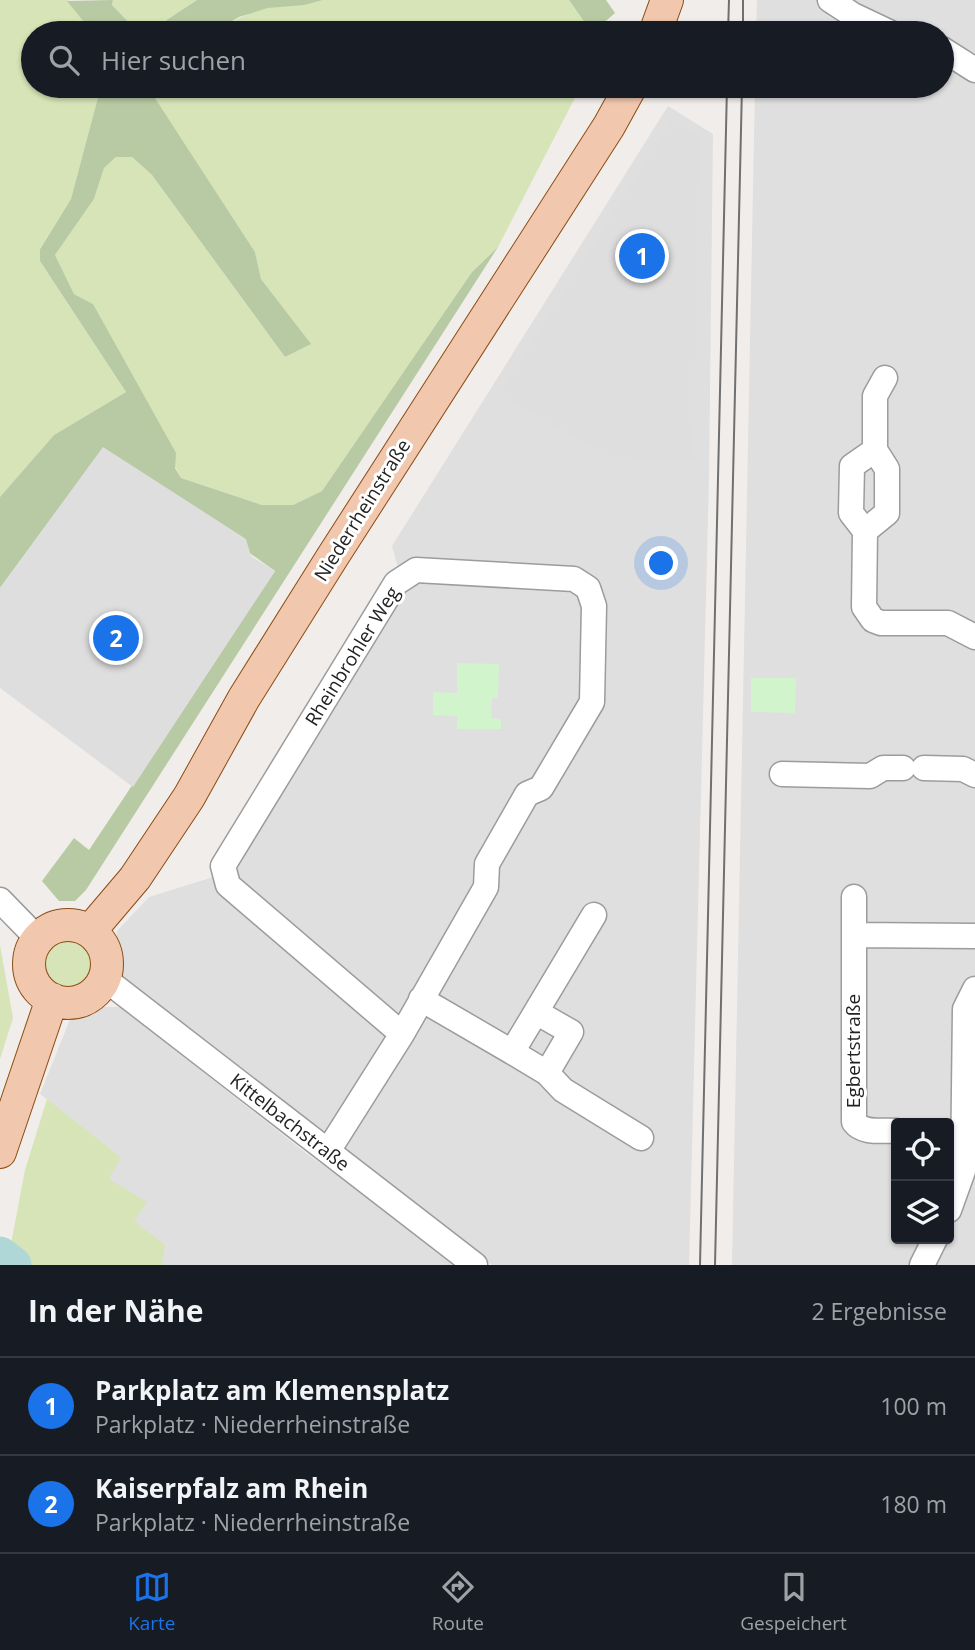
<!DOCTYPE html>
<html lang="de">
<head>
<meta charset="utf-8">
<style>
  body { margin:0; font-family:"Open Sans",sans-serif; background:#20242c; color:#f1f3f6 }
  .controls { position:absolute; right:21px; bottom:21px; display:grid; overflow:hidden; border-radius:7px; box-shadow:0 2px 5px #0004 }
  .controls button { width:63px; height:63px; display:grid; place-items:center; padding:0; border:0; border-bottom:2px solid #363941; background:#171b24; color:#f1f3f6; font:35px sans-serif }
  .you { position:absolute; left:662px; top:564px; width:24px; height:24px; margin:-18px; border:5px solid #fff; border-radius:50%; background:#1a73e8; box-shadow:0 0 0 10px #1a73e833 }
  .badge { display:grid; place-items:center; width:46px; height:46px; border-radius:50%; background:#1a73e8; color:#fff; font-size:23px; font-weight:700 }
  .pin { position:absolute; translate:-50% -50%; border:4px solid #fff; box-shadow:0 2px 7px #0006 }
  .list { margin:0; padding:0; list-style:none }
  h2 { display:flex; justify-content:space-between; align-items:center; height:91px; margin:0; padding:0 28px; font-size:30px }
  h2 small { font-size:23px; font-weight:400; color:#9ea1a6 }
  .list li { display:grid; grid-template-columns:46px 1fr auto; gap:21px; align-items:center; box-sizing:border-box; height:98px; padding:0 28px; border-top:2px solid #363941 }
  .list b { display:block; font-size:26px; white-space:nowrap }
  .list p { margin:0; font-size:23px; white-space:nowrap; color:#9ea1a6 }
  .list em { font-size:23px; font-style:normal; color:#9ea1a6 }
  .icon { flex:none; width:38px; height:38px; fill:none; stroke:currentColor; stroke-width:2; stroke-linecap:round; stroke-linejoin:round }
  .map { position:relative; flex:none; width:975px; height:1265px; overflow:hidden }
  .search { position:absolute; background:#171b24; box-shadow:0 2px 5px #0004; left:21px; right:21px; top:21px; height:77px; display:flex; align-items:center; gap:18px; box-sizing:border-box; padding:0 24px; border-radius:38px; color:#9ea1a6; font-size:26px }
  .sheet { height:287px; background:#171b24 }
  nav { display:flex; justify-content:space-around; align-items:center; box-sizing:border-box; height:98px; border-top:2px solid #363941; background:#171b24; font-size:19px; color:#9ea1a6 }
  nav a { display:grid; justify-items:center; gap:4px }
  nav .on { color:#1a73e8 }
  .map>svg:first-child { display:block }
  .residential { fill:#dfdfdf; fill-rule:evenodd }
  .grass { fill:#d6e4b7 }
  .forest { fill:#b7caa4 }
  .park { fill:#d2f4cd }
  .parking { fill:#dedede }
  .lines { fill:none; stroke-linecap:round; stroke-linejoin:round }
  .river { stroke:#b0d7d8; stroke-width:37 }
  .minor-casing { stroke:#9c9c9c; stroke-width:27 }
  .major-casing { stroke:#8c4c13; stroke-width:34 }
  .minor { stroke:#fff; stroke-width:24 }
  .major { stroke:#f1c7ae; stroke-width:32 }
  .tram { stroke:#707070; stroke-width:2 }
  .labels { text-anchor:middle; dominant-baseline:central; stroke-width:6; stroke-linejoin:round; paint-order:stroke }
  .street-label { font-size:19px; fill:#222; stroke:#fff }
</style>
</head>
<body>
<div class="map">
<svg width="975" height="1265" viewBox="0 0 975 1265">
  <rect width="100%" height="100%" fill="#f1edea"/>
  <path class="residential" d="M757,0h218v1265h-243l23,-1179h187v-53h-186zM896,1123h53v116h-53z
    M668,106l45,28 -4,343 -20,788h-197l-377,-293 2,-41 32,-34 71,-22 182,-293 -10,-36z
    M98,1007h23l186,147 157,111h-299l-82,-58 38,-50 -81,-63 31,-77z"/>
  <path class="grass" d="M0,0h68l25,33h-60v53h68l-30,113 -31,49v13l86,131 -72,43 -54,62z
    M113,0h84l-50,33h-8l-27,-28z
    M323,0h246l23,33h-380c18,-10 36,-21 56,-25 19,-4 37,-3 55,-8z
    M152,86h429l-83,161 -26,25 -150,219 -29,14h-31l-81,-27 -88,-174 -19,-10 -19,-39 39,-56 10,-31 12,-11h16l20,18 133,182 25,-13 -49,-65 -6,-27 -105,-161z
    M40 964a27 27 0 1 1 54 0a27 27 0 1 1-54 0Z
    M0,945l13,73 -13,41z
    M47,1099l74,58 -12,22 38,23 -13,19 31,24 -3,17 3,3h-158l18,-95z"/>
  <path class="forest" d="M113,0l-1,5 27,28h-46l-26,-32z
    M197,0h126l-19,5 -36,3 -29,9 -27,16h-65z
    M569,0h37l9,13 -23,20z
    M101,86h51l-1,6 104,160 6,27 50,65 -26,13 -133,-182 -20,-18h-16l-12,11 -10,31 -39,56 19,39 19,10 83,149 -1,15 6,10 81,27h31l29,-14 150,-219 26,-25 -412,643 -11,11h-16l-17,-20 32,-43 15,12 186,-279 -172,-123 -103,140v-91l54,-62 72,-43 -86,-131v-12l31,-50z"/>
  <path class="park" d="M457,663l42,1 -1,34h-6l-1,20 10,1v10h-44v-13l-24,-1v-23l24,1z
    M751,678h45l-1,35 -44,-1z"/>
  <path class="parking" d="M673,119l25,17 -4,324 -86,-3 -108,-63z
    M103,447l143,92 5,17 24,15 -142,216 -133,-99v-100z"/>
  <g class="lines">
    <path class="river" d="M0,1255l13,10"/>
    <defs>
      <path id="minor" d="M830,0l23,15 38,18
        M942,49l33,21
        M875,450v-54l10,-18
        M865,531l22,-18v-44l-12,-19 -23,16 -1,47 14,18 -1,76 9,13 8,3h67l27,14
        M924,768l39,1 12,6
        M782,774l88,2 13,-8h20
        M854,897v38
        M0,900l38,39
        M105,979l370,286
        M421,999l91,53 24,-40 35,20 -24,41 -35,-21
        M536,1012l58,-97
        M547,1073l16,17 78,48
        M896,1131c-14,-1 -33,3 -42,-9v-187l121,1
        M328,1151l74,-117 84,-147 1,-23 40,-70 14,-6 51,-86 2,-96 -6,-18 -14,-9 -158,-9 -20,13 -173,283 5,19 174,149
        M949,1210l14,-39 2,-162 10,-20
        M922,1265l13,-26"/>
      <path id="major" d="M655,33l12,-33
        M29 964a39 39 0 1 1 78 0a39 39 0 1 1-78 0Z
        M90,931l45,-53 54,-81 55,-99 89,-142 276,-430 22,-40
        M0,1152l52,-153"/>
    </defs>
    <use href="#minor" class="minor-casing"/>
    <use href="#major" class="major-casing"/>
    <use href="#minor" class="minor"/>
    <use href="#major" class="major"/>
    <path class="tram" d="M728,33l1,-33
      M743,33v-33
      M700,1265l27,-1179
      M715,1265l27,-1179"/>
  </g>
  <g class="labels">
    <g class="street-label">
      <text transform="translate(362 510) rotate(-58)">Niederrheinstraße</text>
      <text transform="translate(352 656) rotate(-58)">Rheinbrohler Weg</text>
      <text transform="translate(853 1051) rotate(-90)">Egbertstraße</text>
      <text transform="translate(290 1122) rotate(38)">Kittelbachstraße</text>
    </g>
  </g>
</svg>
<div class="controls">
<button><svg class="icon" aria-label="locate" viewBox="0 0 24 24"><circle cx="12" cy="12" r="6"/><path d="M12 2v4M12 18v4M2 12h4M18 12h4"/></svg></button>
<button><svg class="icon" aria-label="layers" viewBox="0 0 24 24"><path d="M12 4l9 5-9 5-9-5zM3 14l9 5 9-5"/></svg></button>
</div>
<div class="you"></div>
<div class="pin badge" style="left:642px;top:256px">1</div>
<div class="pin badge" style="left:116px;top:638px">2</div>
<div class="search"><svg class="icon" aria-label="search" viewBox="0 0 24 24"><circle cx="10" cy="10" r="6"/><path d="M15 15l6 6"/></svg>Hier suchen</div>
</div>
<section class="sheet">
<h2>In der Nähe<small>2 Ergebnisse</small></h2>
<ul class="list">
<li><span class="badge">1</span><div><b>Parkplatz am Klemensplatz</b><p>Parkplatz · Niederrheinstraße</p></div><em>100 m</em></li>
<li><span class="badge">2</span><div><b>Kaiserpfalz am Rhein</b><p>Parkplatz · Niederrheinstraße</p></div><em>180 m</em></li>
</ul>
</section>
<nav>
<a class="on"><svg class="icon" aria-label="map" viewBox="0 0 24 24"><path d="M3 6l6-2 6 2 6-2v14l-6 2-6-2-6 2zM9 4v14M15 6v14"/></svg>Karte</a>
<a><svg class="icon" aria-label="directions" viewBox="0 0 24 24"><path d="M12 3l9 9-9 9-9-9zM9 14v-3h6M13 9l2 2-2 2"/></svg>Route</a>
<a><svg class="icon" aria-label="saved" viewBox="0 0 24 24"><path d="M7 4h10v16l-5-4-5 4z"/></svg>Gespeichert</a>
</nav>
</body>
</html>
